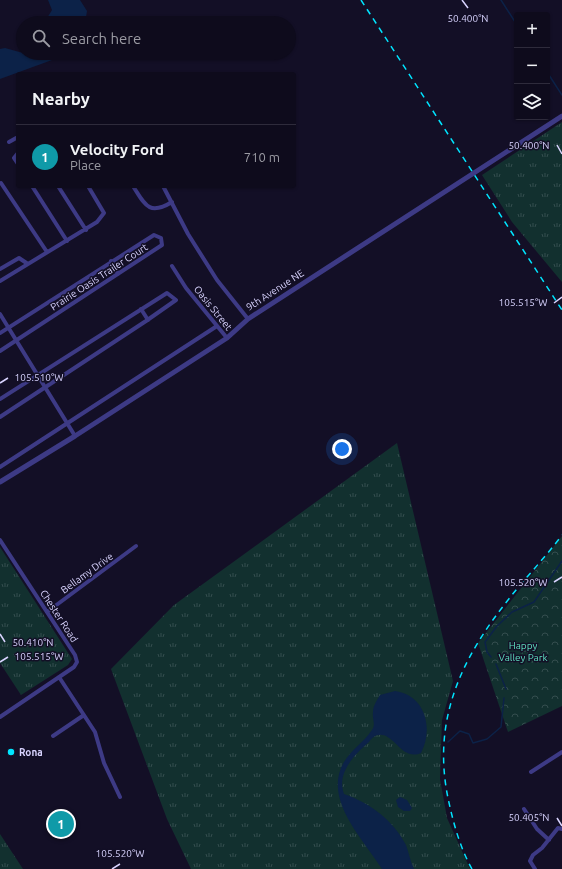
<!DOCTYPE html>
<html lang="en">
<head>
<meta charset="utf-8">
<style>
  body { margin:0; font-family:Ubuntu,sans-serif; background:#171425; color:#f1f3f6 }
  .controls { position:absolute; right:12px; top:12px; display:grid; overflow:hidden; border-radius:4px; box-shadow:0 1px 3px #0004 }
  .controls button { width:36px; height:36px; display:grid; place-items:center; padding:0; border:0; border-bottom:1px solid #2e2b3b; background:#0e0b1c; color:#f1f3f6; font:20px sans-serif }
  .you { position:absolute; left:342px; top:449px; width:14px; height:14px; margin:-10px; border:3px solid #fff; border-radius:50%; background:#1a73e8; box-shadow:0 0 0 6px #1a73e833 }
  .badge { display:grid; place-items:center; width:26px; height:26px; border-radius:50%; background:#1a73e8; color:#fff; font-size:13px; font-weight:700 }
  .pin { position:absolute; translate:-50% -50%; border:2px solid #fff; box-shadow:0 1px 4px #0006 }
  .list { margin:0; padding:0; list-style:none }
  h2 { display:flex; justify-content:space-between; align-items:center; height:52px; margin:0; padding:0 16px; font-size:17px }
  h2 small { font-size:13px; font-weight:400; color:#9b9ba3 }
  .list li { display:grid; grid-template-columns:26px 1fr auto; gap:12px; align-items:center; box-sizing:border-box; height:64px; padding:0 16px; border-top:1px solid #2e2b3b }
  .list b { display:block; font-size:15px; white-space:nowrap }
  .list p { margin:0; font-size:13px; white-space:nowrap; color:#9b9ba3 }
  .list em { font-size:13px; font-style:normal; color:#9b9ba3 }
  .icon { flex:none; width:22px; height:22px; fill:none; stroke:currentColor; stroke-width:2; stroke-linecap:round; stroke-linejoin:round }
  .map { position:relative; flex:none; width:562px; height:869px; overflow:hidden }
  .search { position:absolute; background:#0e0b1c; box-shadow:0 1px 3px #0004; left:16px; top:16px; width:280px; height:44px; display:flex; align-items:center; gap:10px; box-sizing:border-box; padding:0 14px; border-radius:22px; color:#9b9ba3; font-size:15px }
  .panel { position:absolute; background:#0e0b1c; box-shadow:0 1px 3px #0004; left:16px; top:72px; width:280px; height:116px; border-radius:4px }
  .map>svg:first-child { display:block }
  .grass { fill:url(#grass-tufts) }
  .park { fill:url(#park-crowns) }
  .water { fill:#0c2248 }
  .lines { fill:none; stroke-linecap:round; stroke-linejoin:round }
  .stream { stroke:#0c2248; stroke-width:1.5 }
  .minor { stroke:#3d3a85; stroke-width:4 }
  .tertiary { stroke:#3d3a85; stroke-width:5 }
  .rail { stroke:#00e5ff; stroke-width:1.5; stroke-dasharray:6 5; stroke-linecap:butt }
  .ticks { fill:none; stroke:#d9d4ff; stroke-width:1.5 }
  .poi-dot { fill:#00e5ff; stroke:#130f26; stroke-width:1.5 }
  .labels { text-anchor:middle; dominant-baseline:central; stroke-width:3; stroke-linejoin:round; paint-order:stroke }
  .street-label { font-size:10px; fill:#d9d4ff; stroke:#130f26 }
  .park-label { font-size:10px; fill:#5fe0c0; stroke:#130f26 }
  .poi-label { font-size:10px; font-weight:bold; fill:#d9d4ff; stroke:#130f26; text-anchor:start }
  .ticks-label { font-size:10px; text-anchor:middle; fill:#d9d4ff; stroke:#130f26; stroke-width:3; stroke-linejoin:round; paint-order:stroke }
</style>
</head>
<body>
<div class="map">
<svg width="562" height="869" viewBox="0 0 562 869">
  <defs>
    <pattern id="grass-tufts" width="24" height="20" patternUnits="userSpaceOnUse"><rect width="24" height="20" fill="#12302f"/><path d="M3 7l-1-3M5 7V3M7 7l1-3M15 17l-1-3M17 17v-4M19 17l1-3" fill="none" stroke="#344d4e"/></pattern>
    <pattern id="park-crowns" width="20" height="18" patternUnits="userSpaceOnUse"><rect width="20" height="18" fill="#12302f"/><path d="M2 6a3 3 0 1 1 6 0M12 15a3 3 0 1 1 6 0" fill="none" stroke="#344d4e"/></pattern>
  </defs>
  <rect width="100%" height="100%" fill="#130f26"/>
  <path class="grass" d="M562,122v160l-50,-60 -30,-47z
    M397,443l56,238 -11,39 -2,59 7,39 23,51h-279l-24,-50 -56,-150 63,-64z
    M0,547l72,112 -4,6 -47,30 -21,-32z
    M0,834l23,35h-23z"/>
  <path class="park" d="M562,536v170l-54,26 -30,-89z"/>
  <path class="water" d="M48,0h32l7,11 -2,12h-41l8,-13z
    M5,48l18,5h40l-11,7 -52,19v-30z
    M395,691c30,4 39,37 26,62 -18,8 -26,-17 -39,-18 -6,-1 -10,3 -13,7 -14,12 -33,31 -25,52 26,9 49,26 62,51 3,8 4,16 8,24h-32c-18,-29 -60,-70 -38,-107 7,-12 20,-20 28,-32 4,-6 0,-11 1,-18 0,-6 4,-12 7,-17z
    M400,797l7,3 5,8 -2,3h-6l-6,-4 -2,-7z"/>
  <g class="lines">
    <path class="stream" d="M501,0l16,25
      M547,72l15,23
      M491,657l-4,-5 -2,-10 12,-16 15,-14 22,-10 28,-41
      M496,664l10,25
      M448,742l12,-11 9,3 4,9 14,-4 14,-12 3,-29"/>
    <path class="minor" d="M9,142l9,-5
      M18,153l-4,5 4,6
      M1,183l46,69
      M32,186l35,55
      M58,186l28,44
      M133,186c12,19 16,30 39,16
      M163,186l25,48 29,46 31,39
      M111,261l7,13
      M172,266l14,22 41,50
      M0,269l19,-11 9,6
      M0,281l97,-59 7,-9 -16,-27
      M141,309l7,11
      M0,314l75,122
      M0,333l154,-98 7,3 1,7 -162,106
      M0,399l167,-106 9,7 -30,21 -146,96
      M0,467l217,-141
      M0,540l75,115 2,7 -3,5 -74,50
      M47,612l89,-66
      M59,677l36,55 9,31 16,34
      M53,736l31,-21
      M531,772l31,-20
      M524,809l13,20 12,11
      M535,869l-5,-8 3,-6 9,-7 16,-20 4,1"/>
    <path class="tertiary" d="M0,482l75,-46 152,-98 21,-19 314,-203"/>
    <path class="rail" d="M361,0l201,310
      M472,869c-12,-21 -19,-47 -24,-71 -16,-78 13,-139 60,-198 17,-22 37,-42 54,-65"/>
  </g>
  <path class="ticks" d="M462,0l6,8M557,145l5,9M554,303l8,-6M0,383l8,-5M554,582l8,-5M0,634l5,8M0,662l8,-5M557,818l5,8M112,869l8,-5"/>
  <circle class="poi-dot" cx="11" cy="752" r="4"/>
  <g class="labels">
    <g class="street-label">
      <text transform="translate(99 277) rotate(-33)">Prairie Oasis Trailer Court</text>
      <text transform="translate(275 290) rotate(-33)">9th Avenue NE</text>
      <text transform="translate(213 308) rotate(51)">Oasis Street</text>
      <text transform="translate(87 573) rotate(-36)">Bellamy Drive</text>
      <text transform="translate(59 616) rotate(57)">Chester Road</text>
    </g>
    <g class="park-label">
      <text x="523" y="645">Happy<tspan x="523" dy="12">Valley Park</tspan></text>
    </g>
    <g class="poi-label">
      <text x="19" y="752">Rona</text>
    </g>
  </g>
  <g class="ticks-label">
    <text x="468" y="22">50.400°N</text>
    <text x="529" y="149">50.400°N</text>
    <text x="523" y="306">105.515°W</text>
    <text x="39" y="381">105.510°W</text>
    <text x="523" y="586">105.520°W</text>
    <text x="33" y="646">50.410°N</text>
    <text x="39" y="660">105.515°W</text>
    <text x="529" y="821">50.405°N</text>
    <text x="120" y="857">105.520°W</text>
  </g>
</svg>
<div class="controls">
<button>+</button>
<button>−</button>
<button><svg class="icon" aria-label="layers" viewBox="0 0 24 24"><path d="M12 4l9 5-9 5-9-5zM3 14l9 5 9-5"/></svg></button>
</div>
<div class="you"></div>
<div class="pin badge" style="left:61px;top:824px;background:#0f9aa8">1</div>
<div class="search"><svg class="icon" aria-label="search" viewBox="0 0 24 24"><circle cx="10" cy="10" r="6"/><path d="M15 15l6 6"/></svg>Search here</div>
<section class="panel">
<h2>Nearby<small></small></h2>
<ul class="list">
<li><span class="badge" style="background:#0f9aa8">1</span><div><b>Velocity Ford</b><p>Place</p></div><em>710 m</em></li>
</ul>
</section>
</div>
</body>
</html>
